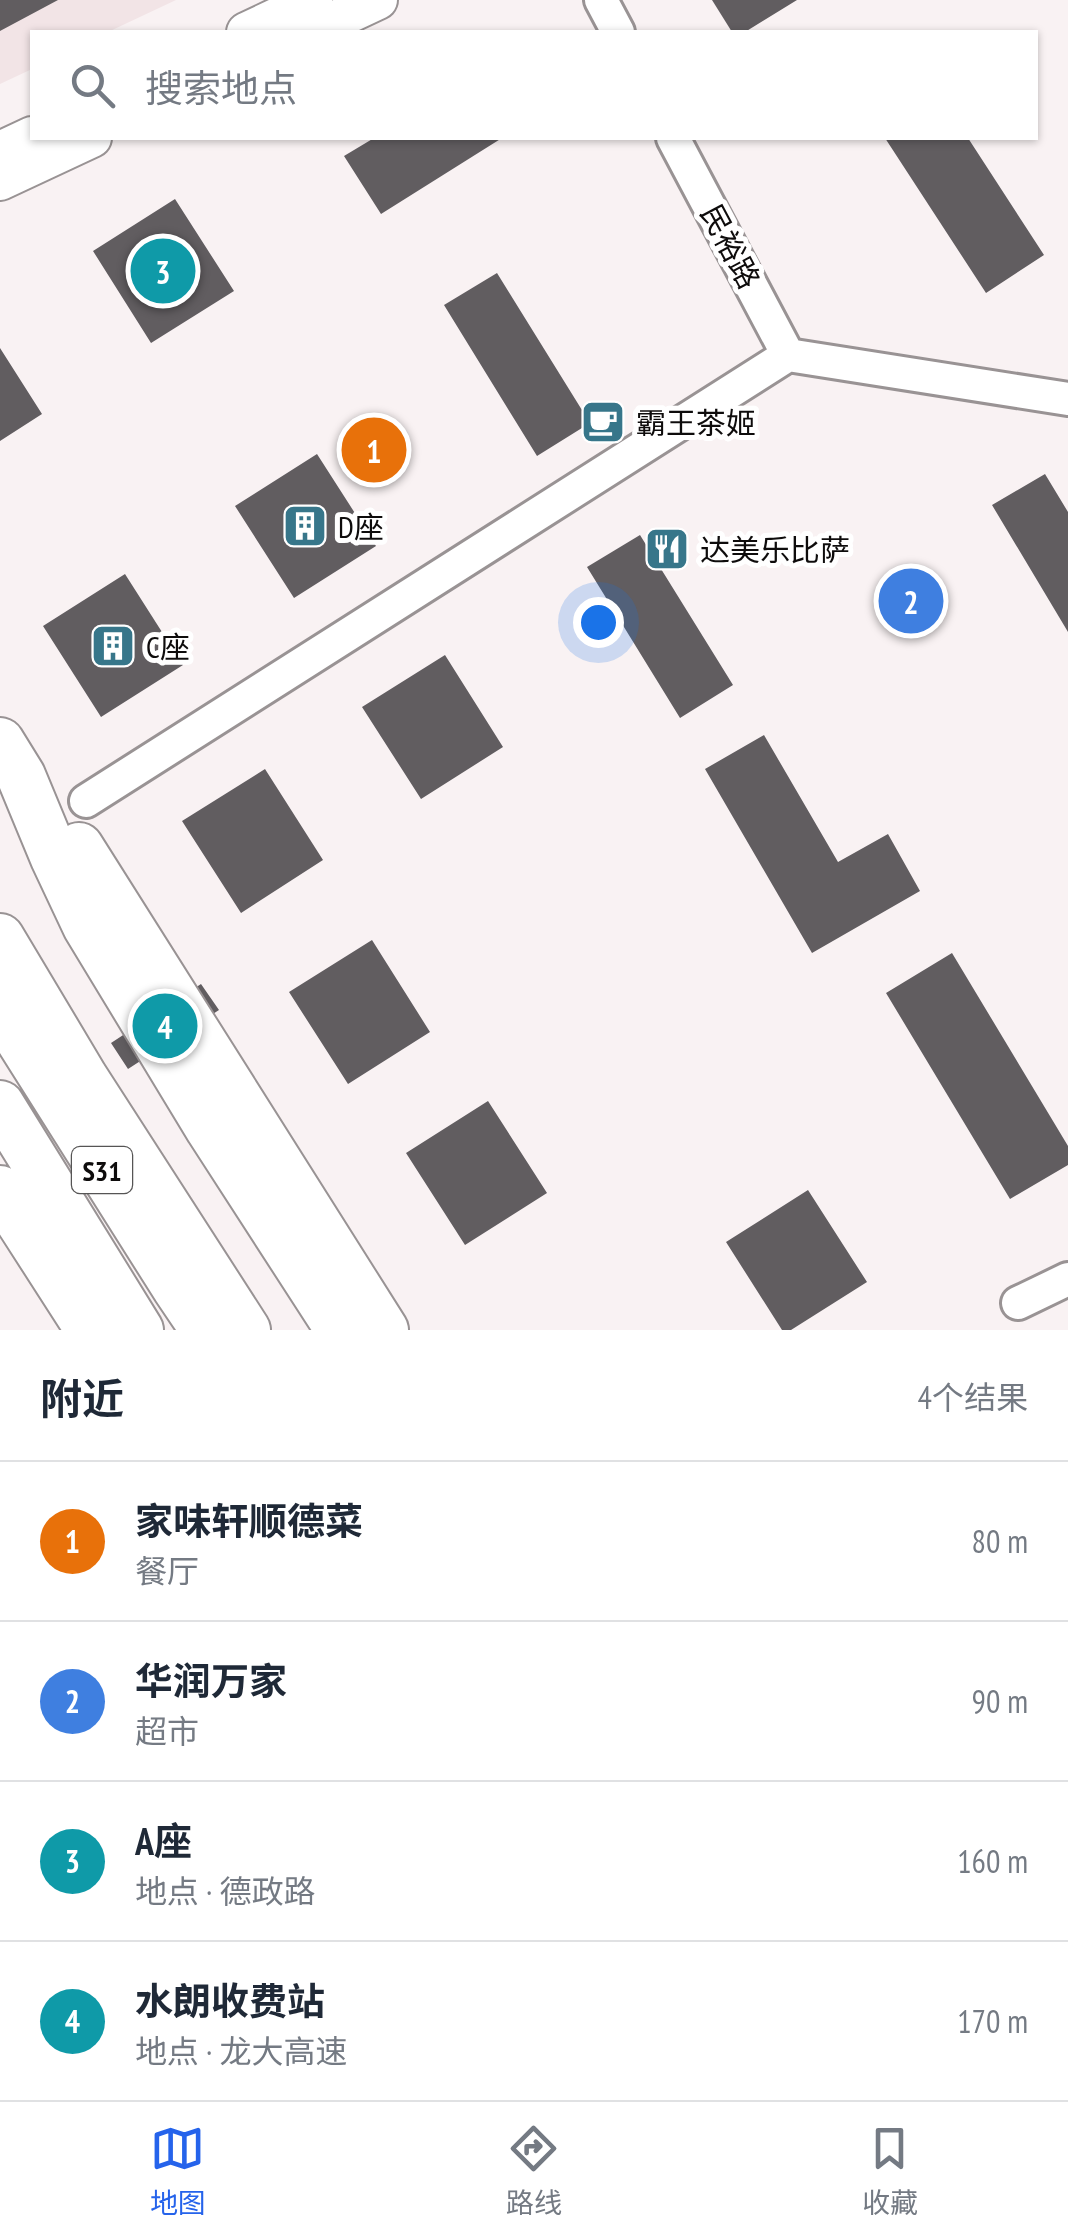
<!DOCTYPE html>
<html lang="zh">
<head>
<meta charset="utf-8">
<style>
  body { margin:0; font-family:"PT Sans Narrow","Noto Sans SC",sans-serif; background:#f6f6f7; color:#1f2937 }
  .you { position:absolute; left:598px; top:622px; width:35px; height:35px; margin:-25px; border:8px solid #fff; border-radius:50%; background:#1a73e8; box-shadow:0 0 0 15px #1a73e833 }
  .badge { display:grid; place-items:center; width:65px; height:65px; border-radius:50%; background:#2563eb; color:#fff; font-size:32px; font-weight:700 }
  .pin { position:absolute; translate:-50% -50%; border:5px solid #fff; box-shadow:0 2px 10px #0006 }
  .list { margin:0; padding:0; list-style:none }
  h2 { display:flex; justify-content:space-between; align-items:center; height:130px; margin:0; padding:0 40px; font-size:42px }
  h2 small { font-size:32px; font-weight:400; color:#747a83 }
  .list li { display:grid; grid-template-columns:65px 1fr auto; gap:30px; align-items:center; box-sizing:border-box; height:160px; padding:0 40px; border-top:2px solid #e0e1e3 }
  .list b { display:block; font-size:38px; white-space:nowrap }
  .list p { margin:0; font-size:32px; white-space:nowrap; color:#747a83 }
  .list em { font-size:32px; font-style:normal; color:#747a83 }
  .icon { flex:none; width:55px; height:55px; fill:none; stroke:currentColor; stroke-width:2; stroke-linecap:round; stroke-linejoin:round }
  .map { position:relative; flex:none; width:1068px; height:1330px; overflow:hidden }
  .search { position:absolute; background:#fff; box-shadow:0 2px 8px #0004; left:30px; right:30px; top:30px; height:110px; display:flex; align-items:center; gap:25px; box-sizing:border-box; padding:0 35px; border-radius:0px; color:#747a83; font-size:38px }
  .sheet { height:770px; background:#fff }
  nav { display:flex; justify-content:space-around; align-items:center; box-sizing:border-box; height:140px; border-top:2px solid #e0e1e3; background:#fff; font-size:28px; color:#747a83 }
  nav a { display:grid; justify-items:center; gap:5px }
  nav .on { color:#2563eb }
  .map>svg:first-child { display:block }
  .built { fill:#f2e4e6 }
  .building { fill:#615d60 }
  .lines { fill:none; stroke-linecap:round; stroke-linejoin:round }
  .tertiary-casing { stroke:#999394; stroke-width:38 }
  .secondary-casing { stroke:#999394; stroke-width:42 }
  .motorway-casing { stroke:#999394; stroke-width:52 }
  .tertiary { stroke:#fff; stroke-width:32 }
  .secondary { stroke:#fff; stroke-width:38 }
  .motorway { stroke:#fff; stroke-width:48 }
  .labels { text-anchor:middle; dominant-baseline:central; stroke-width:10; stroke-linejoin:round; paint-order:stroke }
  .shield { fill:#fff; stroke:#565555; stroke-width:2.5 }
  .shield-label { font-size:28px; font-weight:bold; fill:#0e0c0c }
  .street-label { font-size:30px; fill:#0e0c0c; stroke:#fff }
  .poi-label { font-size:30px; fill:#0e0c0c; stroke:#fff; text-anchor:start }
</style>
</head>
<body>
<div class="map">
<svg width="1068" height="1330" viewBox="0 0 1068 1330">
  <rect width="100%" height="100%" fill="#f9f2f3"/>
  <path class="built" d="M0,0h176l-68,32h-76v37l-32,15z"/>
  <path class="building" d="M0,0h58l-58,31z
    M712,0h85l-52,32h-13z
    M374,138h128l-121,76 -37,-58z
    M885,138h83l76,117 -58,38z
    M175,199l59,92 -83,52 -58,-92z
    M497,273l93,150 -53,33 -93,-151z
    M0,348l42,66 -42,27z
    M317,454l59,92 -82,52 -59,-92z
    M1045,474l23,38v120l-76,-127z
    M640,535l93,150 -53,33 -93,-151z
    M125,574l58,91 -82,52 -58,-91z
    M445,655l58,92 -82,52 -59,-92z
    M764,735l74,127 50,-28 32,57 -108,62 -107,-184z
    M265,769l58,91 -82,53 -59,-92z
    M372,940l58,92 -82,52 -59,-92z
    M952,953l116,193v19l-58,34 -124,-206z
    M201,984l18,26 -91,59 -17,-26z
    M488,1101l59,92 -82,52 -59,-92z
    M808,1190l59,92 -76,48h-9l-56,-88z"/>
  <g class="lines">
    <defs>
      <path id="tertiary" d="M601,0l17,32
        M673,138l115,217
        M86,801l702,-446 280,44
        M1018,1303l50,-24"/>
      <path id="secondary" d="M246,32l67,-32
        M310,32l68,-32
        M0,151l32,-15
        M0,181l92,-43"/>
      <path id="motorway" d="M0,742l21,34 34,82 32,68 123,203 130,201
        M79,847l305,483
        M0,938l83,139 163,253
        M0,1008l176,279 29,43
        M0,1105l139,225
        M0,1190l90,140"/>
    </defs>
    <use href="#tertiary" class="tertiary-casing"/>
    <use href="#secondary" class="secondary-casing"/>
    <use href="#motorway" class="motorway-casing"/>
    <use href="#tertiary" class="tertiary"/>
    <use href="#secondary" class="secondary"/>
    <use href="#motorway" class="motorway"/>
  </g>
  <defs>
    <symbol id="cafe-square" viewBox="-11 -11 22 22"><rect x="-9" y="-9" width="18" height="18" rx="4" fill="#37768a" stroke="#fff"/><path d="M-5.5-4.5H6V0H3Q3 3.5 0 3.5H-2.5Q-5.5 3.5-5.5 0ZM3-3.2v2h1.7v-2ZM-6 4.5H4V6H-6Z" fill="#fff"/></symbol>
    <symbol id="building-square" viewBox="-11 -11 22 22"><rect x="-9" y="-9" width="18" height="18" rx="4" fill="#37768a" stroke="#fff"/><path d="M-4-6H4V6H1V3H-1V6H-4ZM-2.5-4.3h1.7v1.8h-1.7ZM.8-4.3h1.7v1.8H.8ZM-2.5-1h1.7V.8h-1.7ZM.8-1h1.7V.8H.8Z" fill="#fff"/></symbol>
    <symbol id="restaurant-square" viewBox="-11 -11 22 22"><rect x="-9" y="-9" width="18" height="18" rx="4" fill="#37768a" stroke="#fff"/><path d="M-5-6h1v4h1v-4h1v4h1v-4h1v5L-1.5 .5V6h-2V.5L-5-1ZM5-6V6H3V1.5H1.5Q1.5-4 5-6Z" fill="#fff"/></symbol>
  </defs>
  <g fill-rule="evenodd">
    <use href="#cafe-square" x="578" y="397" width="50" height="50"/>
    <use href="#building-square" x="280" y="501" width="50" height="50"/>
    <use href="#restaurant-square" x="642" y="524" width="50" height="50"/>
    <use href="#building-square" x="88" y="621" width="50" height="50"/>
  </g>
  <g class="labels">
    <rect class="shield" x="72" y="1147" width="60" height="46" rx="8"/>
    <g class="shield-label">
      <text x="102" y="1170">S31</text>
    </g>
    <g class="street-label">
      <text transform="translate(731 246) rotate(62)">民裕路</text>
    </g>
    <g class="poi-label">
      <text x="636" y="422">霸王茶姬</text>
      <text x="338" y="526">D座</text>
      <text x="700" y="549">达美乐比萨</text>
      <text x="146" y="646">C座</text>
    </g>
  </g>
</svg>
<div class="you"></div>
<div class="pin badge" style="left:374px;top:450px;background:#e8710a">1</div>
<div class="pin badge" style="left:911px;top:601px;background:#3f7fe0">2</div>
<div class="pin badge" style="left:163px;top:271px;background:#0f9aa8">3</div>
<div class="pin badge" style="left:165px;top:1026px;background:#0f9aa8">4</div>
<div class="search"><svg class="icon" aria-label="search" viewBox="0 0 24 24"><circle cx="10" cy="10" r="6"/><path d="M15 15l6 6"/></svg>搜索地点</div>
</div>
<section class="sheet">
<h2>附近<small>4个结果</small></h2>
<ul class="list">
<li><span class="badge" style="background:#e8710a">1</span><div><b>家味轩顺德菜</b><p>餐厅</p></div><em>80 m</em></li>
<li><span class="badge" style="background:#3f7fe0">2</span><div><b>华润万家</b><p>超市</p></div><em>90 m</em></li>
<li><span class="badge" style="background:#0f9aa8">3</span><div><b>A座</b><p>地点 · 德政路</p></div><em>160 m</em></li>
<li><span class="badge" style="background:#0f9aa8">4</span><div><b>水朗收费站</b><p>地点 · 龙大高速</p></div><em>170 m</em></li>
</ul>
</section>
<nav>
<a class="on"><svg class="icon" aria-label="map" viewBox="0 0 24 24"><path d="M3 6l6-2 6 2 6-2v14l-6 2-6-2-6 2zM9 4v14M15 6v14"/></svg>地图</a>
<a><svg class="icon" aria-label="directions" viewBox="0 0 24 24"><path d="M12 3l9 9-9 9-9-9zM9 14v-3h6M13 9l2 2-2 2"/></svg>路线</a>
<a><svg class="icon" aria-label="saved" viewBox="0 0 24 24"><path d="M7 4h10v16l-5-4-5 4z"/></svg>收藏</a>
</nav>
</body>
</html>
